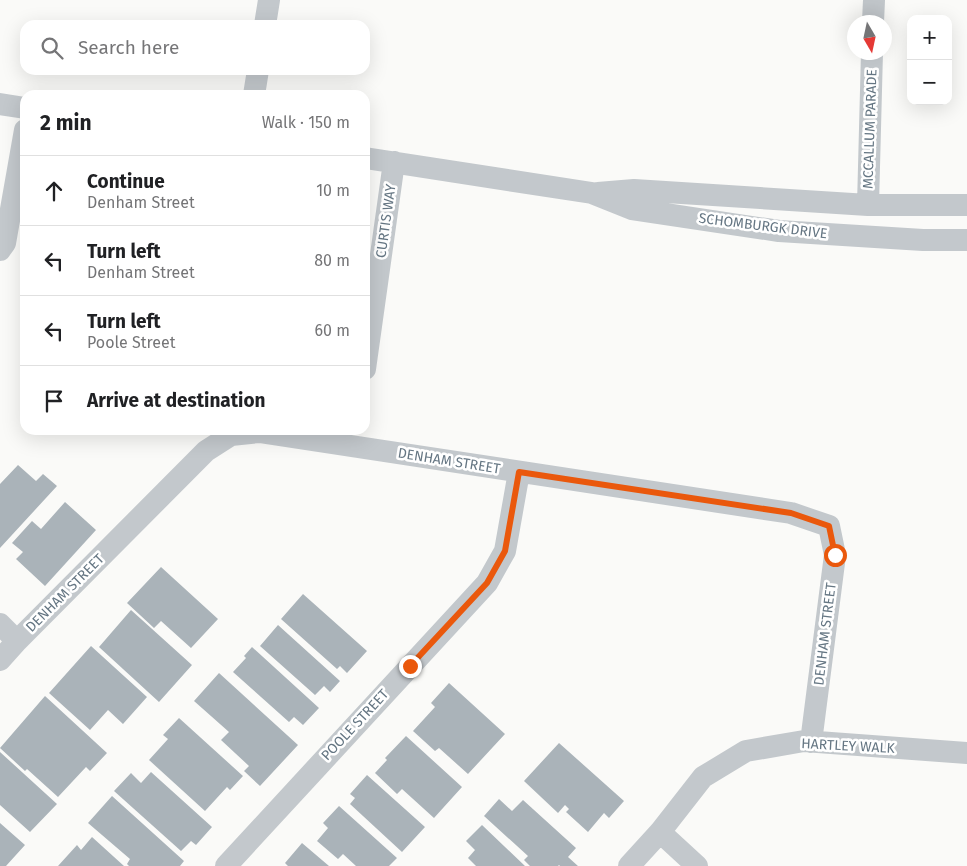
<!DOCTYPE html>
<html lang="en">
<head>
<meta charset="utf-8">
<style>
  body { margin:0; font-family:"Fira Sans",sans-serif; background:#f2f2f2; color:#202124 }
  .controls { position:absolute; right:15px; top:15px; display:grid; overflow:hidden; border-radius:10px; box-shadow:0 5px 20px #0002 }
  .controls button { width:45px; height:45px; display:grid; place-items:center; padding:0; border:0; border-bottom:1px solid #e0e0e0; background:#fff; color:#202124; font:25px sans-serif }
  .compass { position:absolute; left:847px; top:15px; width:45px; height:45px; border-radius:50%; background:#fff; box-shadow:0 5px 20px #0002; rotate:171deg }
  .stop { position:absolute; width:15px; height:15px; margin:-11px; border:4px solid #ea580c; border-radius:50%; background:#fff }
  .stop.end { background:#ea580c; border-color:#fff; box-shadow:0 1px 5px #0008 }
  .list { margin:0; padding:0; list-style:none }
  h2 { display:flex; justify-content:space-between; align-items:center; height:65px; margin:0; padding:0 20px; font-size:21px }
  h2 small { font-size:16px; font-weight:400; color:#757577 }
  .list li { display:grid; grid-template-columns:32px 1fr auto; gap:15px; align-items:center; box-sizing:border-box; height:70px; padding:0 20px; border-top:1px solid #e0e0e0 }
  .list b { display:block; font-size:19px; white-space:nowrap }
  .list p { margin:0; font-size:16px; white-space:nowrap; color:#757577 }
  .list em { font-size:16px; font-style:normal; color:#757577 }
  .icon { flex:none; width:28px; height:28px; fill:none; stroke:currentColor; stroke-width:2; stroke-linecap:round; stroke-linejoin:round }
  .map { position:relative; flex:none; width:967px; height:866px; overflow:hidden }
  .search { position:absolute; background:#fff; box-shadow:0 5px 20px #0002; left:20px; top:20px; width:350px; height:55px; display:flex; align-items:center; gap:12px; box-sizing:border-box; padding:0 18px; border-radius:15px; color:#757577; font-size:19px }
  .panel { position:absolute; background:#fff; box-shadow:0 5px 20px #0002; left:20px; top:90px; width:350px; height:345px; border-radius:15px }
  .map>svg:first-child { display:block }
  .building { fill:#aab3b9 }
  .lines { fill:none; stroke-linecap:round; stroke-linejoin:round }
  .street { stroke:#c3c8cc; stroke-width:22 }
  .route { stroke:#ea580c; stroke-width:6 }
  .labels { text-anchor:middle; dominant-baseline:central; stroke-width:5; stroke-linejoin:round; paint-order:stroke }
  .street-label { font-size:14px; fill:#657683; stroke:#fff }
</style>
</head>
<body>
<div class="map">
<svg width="967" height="866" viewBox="0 0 967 866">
  <rect width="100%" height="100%" fill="#fafaf8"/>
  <path class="building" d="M18,465l18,16 7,-7 14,12 -57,62v-64z
    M65,502l31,28 -51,56 -29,-27 7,-7 -11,-9 20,-22 9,8z
    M161,567l57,52 -27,29 -30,-27 -7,7 -27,-25z
    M303,594l64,57 -20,22 -7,-7 -3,3 -56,-50z
    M131,610l61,55 -33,37 -60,-55z
    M278,625l62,56 -10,11 -6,-6 -9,9 -55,-49z
    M91,646l56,51 -24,27 -15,-14 -18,20 -41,-37z
    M252,647l67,61 -16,17 -9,-8 -5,5 -56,-50 13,-14 -2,-2z
    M219,673l79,72 -38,41 -16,-15 5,-5 -28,-26 8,-8 -35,-31z
    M449,683l56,51 -37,40 -29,-26 -4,3 -22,-20 22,-24 -4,-4z
    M45,696l62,57 -17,18 -4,-4 -28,30 -31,-28 -2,2 -25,-23z
    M179,718l64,58 -13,14 -3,-3 -22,24 -56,-51 19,-21 -5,-4z
    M406,736l56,51 -28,31 -32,-29 -5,5 -22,-21 12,-13 -2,-2z
    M559,743l65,58 -15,17 -5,-5 -16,19 -22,-20 3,-3 -4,-4 -7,8 -34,-32z
    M0,752l57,52 -27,28 -30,-27z
    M151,772l61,55 -16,18 -5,-4 -10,10 -67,-60 17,-18 10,10z
    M367,775l58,52 -23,25 -52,-48 5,-6 -5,-4z
    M112,796l72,65 -4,5h-51l-2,-2 3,-5 -42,-36z
    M499,799l13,12 11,-11 53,48 -8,9 10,9h-18l-1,-1 -1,1h-28l-6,-6 4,-4 -44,-40z
    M339,806l58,52 -8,8h-33l-13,-12 -5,5 -21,-18 11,-13 -5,-5z
    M0,823l25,22 -19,21h-6z
    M482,825l43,41h-49l-8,-8 7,-8 -9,-9z
    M92,837l32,29h-66l19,-21 4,5z
    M302,843l27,23h-41l-3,-3z"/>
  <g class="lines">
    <path class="street" d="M873,22l1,-22
      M265,25l4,-25
      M254,95l4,-25
      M0,104l25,4
      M365,158l227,35 40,16 147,22 144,9h44
      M598,193l36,-3 234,15h99
      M868,205l4,-153
      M0,250l5,-7 20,-113
      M365,369l29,-207
      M0,624l17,17
      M0,660l17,-19 189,-190 25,-16 28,-3 532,81 38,13 6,29 -24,187
      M660,832l37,34
      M226,866l261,-283 18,-32 14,-79
      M629,866l31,-34 43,-55 43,-26 58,-10 163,12"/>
  </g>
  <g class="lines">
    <path class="route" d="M410,666l77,-83 18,-32 14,-79 272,41 38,13 6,29"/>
  </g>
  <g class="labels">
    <g class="street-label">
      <text transform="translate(870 129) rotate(-88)">MCCALLUM PARADE</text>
      <text transform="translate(386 221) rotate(-82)">CURTIS WAY</text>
      <text transform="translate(763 226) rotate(7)">SCHOMBURGK DRIVE</text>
      <text transform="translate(449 461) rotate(9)">DENHAM STREET</text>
      <text transform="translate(65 593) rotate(-45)">DENHAM STREET</text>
      <text transform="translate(825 634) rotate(-83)">DENHAM STREET</text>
      <text transform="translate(355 725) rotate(-47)">POOLE STREET</text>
      <text transform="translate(848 746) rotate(3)">HARTLEY WALK</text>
    </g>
  </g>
</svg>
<div class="controls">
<button>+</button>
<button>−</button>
</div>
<svg class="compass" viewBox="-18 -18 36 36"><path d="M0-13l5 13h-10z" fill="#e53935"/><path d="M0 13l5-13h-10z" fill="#757577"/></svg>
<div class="stop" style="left:835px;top:555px"></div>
<div class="stop end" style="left:410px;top:666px"></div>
<div class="search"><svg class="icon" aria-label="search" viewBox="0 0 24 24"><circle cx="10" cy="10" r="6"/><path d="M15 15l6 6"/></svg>Search here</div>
<section class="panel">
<h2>2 min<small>Walk · 150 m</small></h2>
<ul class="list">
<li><svg class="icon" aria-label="ahead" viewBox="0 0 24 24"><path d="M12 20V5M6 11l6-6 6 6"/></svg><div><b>Continue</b><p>Denham Street</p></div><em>10 m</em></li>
<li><svg class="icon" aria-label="left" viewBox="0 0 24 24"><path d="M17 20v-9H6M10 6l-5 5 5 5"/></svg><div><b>Turn left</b><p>Denham Street</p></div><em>80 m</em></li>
<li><svg class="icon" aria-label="left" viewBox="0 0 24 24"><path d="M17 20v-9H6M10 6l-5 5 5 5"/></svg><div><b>Turn left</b><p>Poole Street</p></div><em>60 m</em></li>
<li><svg class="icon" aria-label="arrive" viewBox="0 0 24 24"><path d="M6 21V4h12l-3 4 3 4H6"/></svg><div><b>Arrive at destination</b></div></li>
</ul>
</section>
</div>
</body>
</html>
